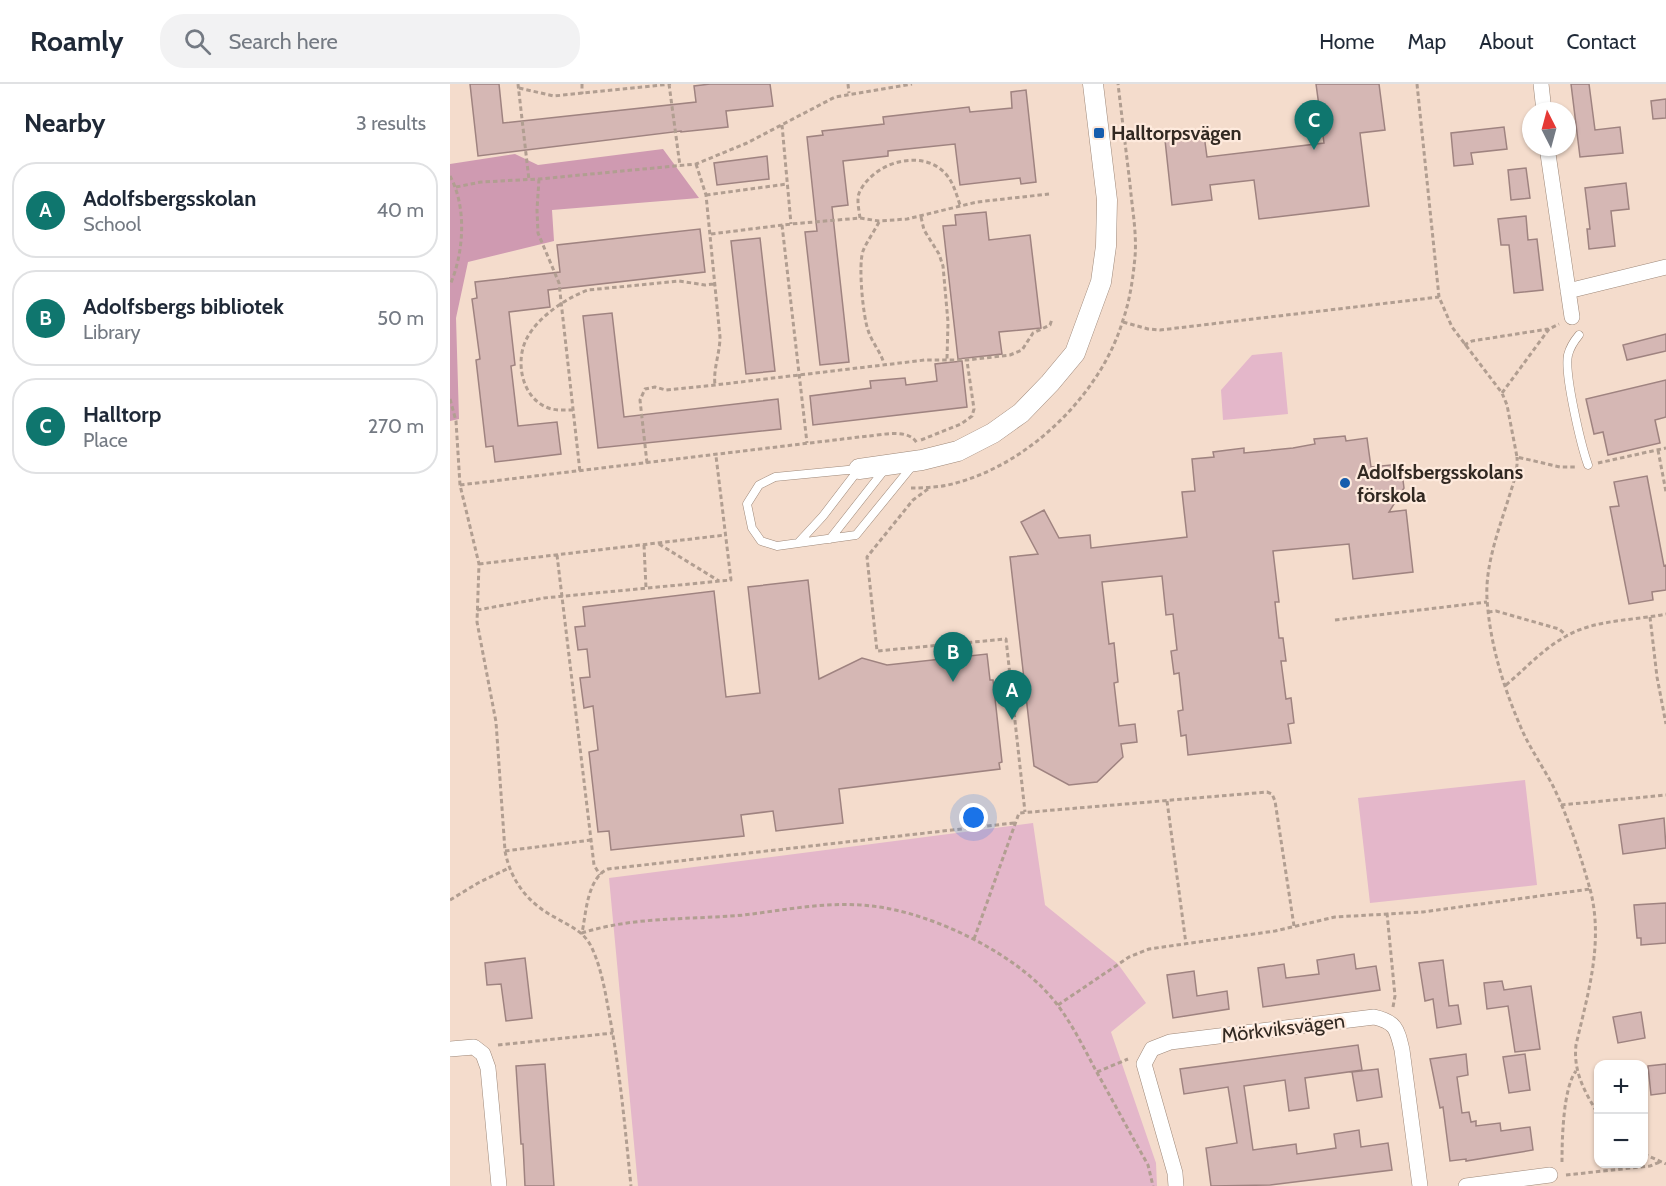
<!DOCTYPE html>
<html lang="en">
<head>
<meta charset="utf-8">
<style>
  body { margin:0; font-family:Cabin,sans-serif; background:#f2f2f3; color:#1f2937 }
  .controls { position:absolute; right:18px; bottom:18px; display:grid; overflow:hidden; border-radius:12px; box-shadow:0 2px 4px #0004 }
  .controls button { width:54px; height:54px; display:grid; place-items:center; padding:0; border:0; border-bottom:2px solid #e0e1e3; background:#fff; color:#1f2937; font:30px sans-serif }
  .compass { position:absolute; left:1072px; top:18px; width:54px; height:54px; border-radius:50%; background:#fff; box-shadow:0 2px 4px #0004; rotate:354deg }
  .you { position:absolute; left:524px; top:734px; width:21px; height:21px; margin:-15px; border:4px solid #fff; border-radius:50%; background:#1a73e8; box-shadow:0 0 0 9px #1a73e833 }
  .badge { display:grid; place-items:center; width:39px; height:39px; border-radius:50%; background:#0f766e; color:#fff; font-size:20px; font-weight:700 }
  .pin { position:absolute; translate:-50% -50px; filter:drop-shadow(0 2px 3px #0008) }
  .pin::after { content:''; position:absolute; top:32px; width:21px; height:18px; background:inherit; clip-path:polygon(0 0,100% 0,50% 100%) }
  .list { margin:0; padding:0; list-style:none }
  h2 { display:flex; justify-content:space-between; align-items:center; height:78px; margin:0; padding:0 24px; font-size:26px }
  h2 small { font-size:20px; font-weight:400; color:#747a83 }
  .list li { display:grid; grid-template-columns:39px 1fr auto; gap:18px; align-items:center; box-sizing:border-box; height:96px; margin:0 12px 12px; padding:0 12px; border:2px solid #e0e1e3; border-radius:24px }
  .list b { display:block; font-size:22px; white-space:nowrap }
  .list p { margin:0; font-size:20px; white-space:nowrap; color:#747a83 }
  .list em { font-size:20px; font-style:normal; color:#747a83 }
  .icon { flex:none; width:33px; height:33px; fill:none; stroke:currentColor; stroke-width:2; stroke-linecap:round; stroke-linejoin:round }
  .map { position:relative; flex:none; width:1216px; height:1102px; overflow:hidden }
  header { display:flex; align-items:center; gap:36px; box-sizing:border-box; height:84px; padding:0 30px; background:#fff; border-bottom:2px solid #e0e1e3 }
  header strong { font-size:28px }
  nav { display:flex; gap:33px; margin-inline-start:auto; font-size:21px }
  .search { width:420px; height:54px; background:#f2f2f3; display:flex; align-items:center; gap:15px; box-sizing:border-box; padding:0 21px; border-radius:24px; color:#747a83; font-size:22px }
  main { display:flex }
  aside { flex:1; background:#fff }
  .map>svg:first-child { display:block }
  .green { fill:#e4b7ca }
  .forest { fill:#cf9ab1 }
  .building { fill:#d5b7b4; stroke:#9f8380; stroke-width:1.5 }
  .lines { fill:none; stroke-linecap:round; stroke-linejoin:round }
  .service-casing { stroke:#9e8879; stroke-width:9 }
  .minor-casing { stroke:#9e8879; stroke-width:16 }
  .tertiary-casing { stroke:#9e8879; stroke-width:21 }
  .path { stroke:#b19e91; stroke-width:3; stroke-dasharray:4.5 3; stroke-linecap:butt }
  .service { stroke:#fff; stroke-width:8 }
  .minor { stroke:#fff; stroke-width:15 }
  .tertiary { stroke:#fff; stroke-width:20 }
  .poi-dot { fill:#175dad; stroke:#feeadd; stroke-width:2 }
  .labels { text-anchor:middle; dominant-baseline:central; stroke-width:4.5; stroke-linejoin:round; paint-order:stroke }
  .poi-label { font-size:20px; font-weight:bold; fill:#322922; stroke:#feeadd; text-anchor:start }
  .street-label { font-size:20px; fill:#322922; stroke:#feeadd }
</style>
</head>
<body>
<header>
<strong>Roamly</strong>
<div class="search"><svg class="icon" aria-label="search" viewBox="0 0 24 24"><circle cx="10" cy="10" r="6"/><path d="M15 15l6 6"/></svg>Search here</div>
<nav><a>Home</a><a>Map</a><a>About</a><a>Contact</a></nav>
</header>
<main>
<aside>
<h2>Nearby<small>3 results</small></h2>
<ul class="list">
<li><span class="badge">A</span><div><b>Adolfsbergsskolan</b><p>School</p></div><em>40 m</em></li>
<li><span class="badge">B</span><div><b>Adolfsbergs bibliotek</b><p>Library</p></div><em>50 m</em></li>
<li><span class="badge">C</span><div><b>Halltorp</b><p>Place</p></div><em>270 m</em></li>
</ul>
</aside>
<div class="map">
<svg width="1216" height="1102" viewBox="0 0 1216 1102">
  <rect width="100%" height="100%" fill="#f4dccc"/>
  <path class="green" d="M832,268l6,62 -65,6 -2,-30 31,-35z
    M1075,696l12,105 -167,18 -12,-105z
    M583,739l12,82 73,59 28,39 -35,29 45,131 1,23h-519l-29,-308z"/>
  <path class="forest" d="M213,65l36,49 -147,12 2,31 -86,21 -12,56 3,101 -9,2v-257l65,-10 23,11z"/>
  <path class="building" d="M20,0h29l4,39 193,-21 -2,-16 16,-2h60l3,22 -47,5 2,16 -47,5v-1l-203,25z
    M866,0h63l6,46 -25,3 9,73 -110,13 -5,-39 -44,5 2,15 -40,5 -7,-65 39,-5 3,22 117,-14z
    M1121,0h18l6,46 25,-3 3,26 -43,4z
    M576,6l10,92 -15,2 -1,-6 -60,7 -5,-41 -67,7v5l-45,5 5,44 -16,2 17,155 -29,3 -15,-133 12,-1 -10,-94 16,-2 -1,-4 62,-7 -1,-7 86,-10 1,5 42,-4 -1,-16z
    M1216,15v19l-13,1 -2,-18z
    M1054,43l3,22 -36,4 2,11 -19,2 -3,-33z
    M317,72l2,23 -52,6 -3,-22z
    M1076,84l4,30 -19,2 -3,-30z
    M1176,99l3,26 -18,2 4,35 -26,3 -2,-20h3l-5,-41z
    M536,128l3,28 41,-5 11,93 -42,4 3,22 -44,5 -15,-133 13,-1 -1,-10z
    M1076,132l2,24 9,-1 6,51 -29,3 -5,-48h-8l-3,-26z
    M250,145l5,43 -157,18 2,17 -41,5 6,53 -4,1 7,60 39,-4 4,32 -66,8 -2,-16 -7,1 -10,-87 4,-1 -8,-60 5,-1 -2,-16 85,-10 -3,-27z
    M310,154l15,133 -29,3 -15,-133z
    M162,229l12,104 154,-18 3,30 -183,19 -15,-132z
    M1216,250v17l-39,9 -4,-15z
    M512,277l5,46 -154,18 -3,-29 61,-8 -1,-7 35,-3 1,7 31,-4 -2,-17z
    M1216,296v37l-11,3 5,23 -52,12 -5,-23 -9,2 -8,-35z
    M895,352l1,5 21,-3 4,29 30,-3 3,24 -15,24 17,-2 7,62 -60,7 -4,-35 -76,7 6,51h-4l4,36h4l3,23h-5l5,38 5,-1 3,25 -6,1 3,19 -103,12 -2,-20 -5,1 -3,-25 5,-1 -4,-37 -5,1 -3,-23 6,-1 -4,-36 -7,1 -4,-39 -60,6 7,62 5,-1 4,39 -4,1 5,43 16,-2 2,18 -16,2 2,13 -26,25 -28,3 -35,-19 -24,-209 28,-3 -17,-32 23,-12 15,28 31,-3 1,13 96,-11 -5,-45 13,-1 -3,-32 22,-2 -1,-5 31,-4v5l49,-5 22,-4 -1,-5z
    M1197,392l17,90 2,-1v25l-14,2 1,8 -24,4 -19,-97 9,-1 -5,-24z
    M358,496l11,99 43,-21 25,7 100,-11 3,26h3l9,82 -3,1 1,6 -161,20 4,34 -67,8 -3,-20 -32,4 3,21 -133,14 -2,-19 -11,1 -9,-80 9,-2 -5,-44 -9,2 -4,-30 10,-1 -3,-28 -9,1 -3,-23 10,-1 -2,-19 131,-16 12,106 34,-4 -12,-106z
    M1214,734l2,30 -43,6 -4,-29z
    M1216,819v40l-25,2v-7h-4l-3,-33z
    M904,870l2,15 20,-3 4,24 -117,17 -5,-39 26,-4 2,14 33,-4 -2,-14z
    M75,874l7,60 -26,3 -5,-37 -14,1 -2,-22z
    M993,876l6,46 9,-1 3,19 -24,4 -4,-29 -8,2 -6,-38z
    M744,887l3,25 30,-5 2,18 -56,9 -6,-43z
    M1052,897l2,9 27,-4 9,63 -25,3 -7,-46 -21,3 -3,-26z
    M1191,928l4,26 -27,5 -5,-26z
    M908,961l4,25 -57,8 4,30 -20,3 -4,-31 -41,6 9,64 43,-6 1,10 39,-6 -2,-14 25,-4 2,17 27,-4 4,27 -122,15 -59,1 -5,-38 31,-5 -9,-56 -44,7 -4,-25z
    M1016,970l2,21 -11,2 5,36 7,-1 2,10 5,-1v5l24,-3 1,8 29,-4 3,23 -67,11v-2l-16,2 -7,-54 -3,1 -10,-49z
    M1075,970l5,36 -21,3 -6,-36z
    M95,980l9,122h-29l-2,-42h-2l-5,-78z
    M1216,980v29l-15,2 -3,-29z
    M928,985l4,28 -25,4 -5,-29z"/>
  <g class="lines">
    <defs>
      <path id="service" d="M1129,251c-5,6 -9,12 -11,20 -4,19 13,90 20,110
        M408,385l-83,8 -16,8 -12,19 5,24 9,13 16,5 79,-11 57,-70
        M380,455l55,-70
        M349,458l24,-26 36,-47"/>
      <path id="minor" d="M1091,0l3,27
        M1097,63l25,170
        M1118,207l98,-24
        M0,965l24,-2 9,7 5,14 11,118
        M726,1102l-1,-13 -31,-109 8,-15 18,-7 204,-25c22,5 23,12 28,33l18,136
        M1016,1102l84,-11"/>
      <path id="tertiary" d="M409,385l63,-9 36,-9 35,-18 28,-20 29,-30 25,-30 26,-71 5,-36 1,-46 -14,-116"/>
    </defs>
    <use href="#service" class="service-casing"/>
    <use href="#minor" class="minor-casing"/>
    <use href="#tertiary" class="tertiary-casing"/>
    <path class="path" d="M68,0l11,96
      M132,0v10
      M219,0l11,82
      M398,0l1,9
      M967,0l22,213 13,30 50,66 5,12 10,52 43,10h17
      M69,4l35,8 117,-12
      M332,41l9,99
      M246,80l10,31 14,142c0,16 -7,32 -5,48
      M0,92c17,31 14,77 0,109
      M89,95l-2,31 1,23 21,50 21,189
      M6,103l25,-5 58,-3 157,-15 51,-21 88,-46 77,-13
      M256,111l81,-11
      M471,133l3,13 15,24 4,12 5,56 -1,37
      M410,134c-1,-8 -4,-20 0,-27 15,-29 60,-42 84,-19 9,9 12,21 16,33
      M429,138c-5,10 -12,19 -16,29 -5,14 0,65 5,79 4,13 13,22 16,34
      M332,141l25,218
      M261,150l80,-10 69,-6 19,3 28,-2 70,-17 72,-8
      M673,238l25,7 12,1 279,-33
      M1014,261l8,-4 76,-12
      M1052,309l47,-64 10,-5
      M0,315l6,22 4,64 19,79 -2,58 19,100 9,129c6,31 24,53 51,67 14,8 27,13 35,28 10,21 14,44 18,67 11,57 16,115 22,173
      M123,326c-9,0 -19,1 -27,-3 -25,-11 -31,-47 -19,-69 11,-21 39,-40 61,-48l91,-9 26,4 9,-1
      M471,356l40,-16 11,-8 2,-7 -7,-48
      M1208,366l8,42
      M197,379l-7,-63 5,-11 10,-2 11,3 49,-5 210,-25h42l43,-5 12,-5 11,-17 17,-8 2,-6
      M1148,379l68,-15
      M10,401l408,-49c15,-1 40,-8 49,7
      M461,404c15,0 31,-1 45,-5 74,-20 145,-89 167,-163 7,-20 10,-42 12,-63 2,-24 -3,-49 -5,-73 -4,-33 -8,-67 -12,-100
      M478,405l-15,11 -46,57 10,94 129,-12 19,173
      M209,460l60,37
      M194,461l2,43
      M107,471l37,310 6,10
      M29,480l246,-29
      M27,526l67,-12 187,-18 -15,-124
      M1038,528l8,-1 63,18 8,7
      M1200,533l7,60 9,47
      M885,536l152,-18
      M1056,601c18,-15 36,-35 57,-47 30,-19 69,-17 103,-24
      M717,717l19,143
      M1111,721l105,-10
      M564,739l-406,46c-21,9 -22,45 -26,64 53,-17 108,-13 162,-18 41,-5 85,-14 127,-9 61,6 152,50 188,101 14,19 25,41 36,62 18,32 35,64 53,96l5,21
      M55,767l86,-11
      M1140,805c14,53 -2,104 -14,156 -3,27 9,47 22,69
      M0,816l28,-17 31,-15
      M937,829l8,83 -2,11
      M524,855l45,-126 248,-21 5,2 3,7 19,125
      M608,921l71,-48 20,-8 126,-18 60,-14 88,-5 167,-23c-10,-35 -21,-70 -37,-103 -10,-19 -22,-36 -31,-56 -18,-41 -32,-85 -35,-131 -2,-34 12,-70 22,-102 4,-13 9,-26 8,-40
      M48,961l115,-12
      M647,988l31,-13
      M1194,1070l22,10
      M1112,1078c0,-22 1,-74 14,-91
      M1116,1091l84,-9 10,-4"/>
    <use href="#service" class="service"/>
    <use href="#minor" class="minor"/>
    <use href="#tertiary" class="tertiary"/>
  </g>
  <g class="poi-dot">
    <rect x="643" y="43" width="12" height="12" rx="3"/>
    <circle cx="895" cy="399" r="6"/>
  </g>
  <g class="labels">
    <g class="poi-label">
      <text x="661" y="49">Halltorpsvägen</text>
      <text x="907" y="388">Adolfsbergsskolans<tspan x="907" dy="23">förskola</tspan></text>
    </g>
    <g class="street-label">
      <text transform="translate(833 944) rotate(-7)">Mörkviksvägen</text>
    </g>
  </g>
</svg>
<div class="controls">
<button>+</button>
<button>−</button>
</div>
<svg class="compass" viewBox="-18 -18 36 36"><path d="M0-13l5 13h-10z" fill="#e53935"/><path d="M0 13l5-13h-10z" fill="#747a83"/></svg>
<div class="you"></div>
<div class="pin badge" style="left:562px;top:636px">A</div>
<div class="pin badge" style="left:503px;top:598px">B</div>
<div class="pin badge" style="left:864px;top:66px">C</div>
</div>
</main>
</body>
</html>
